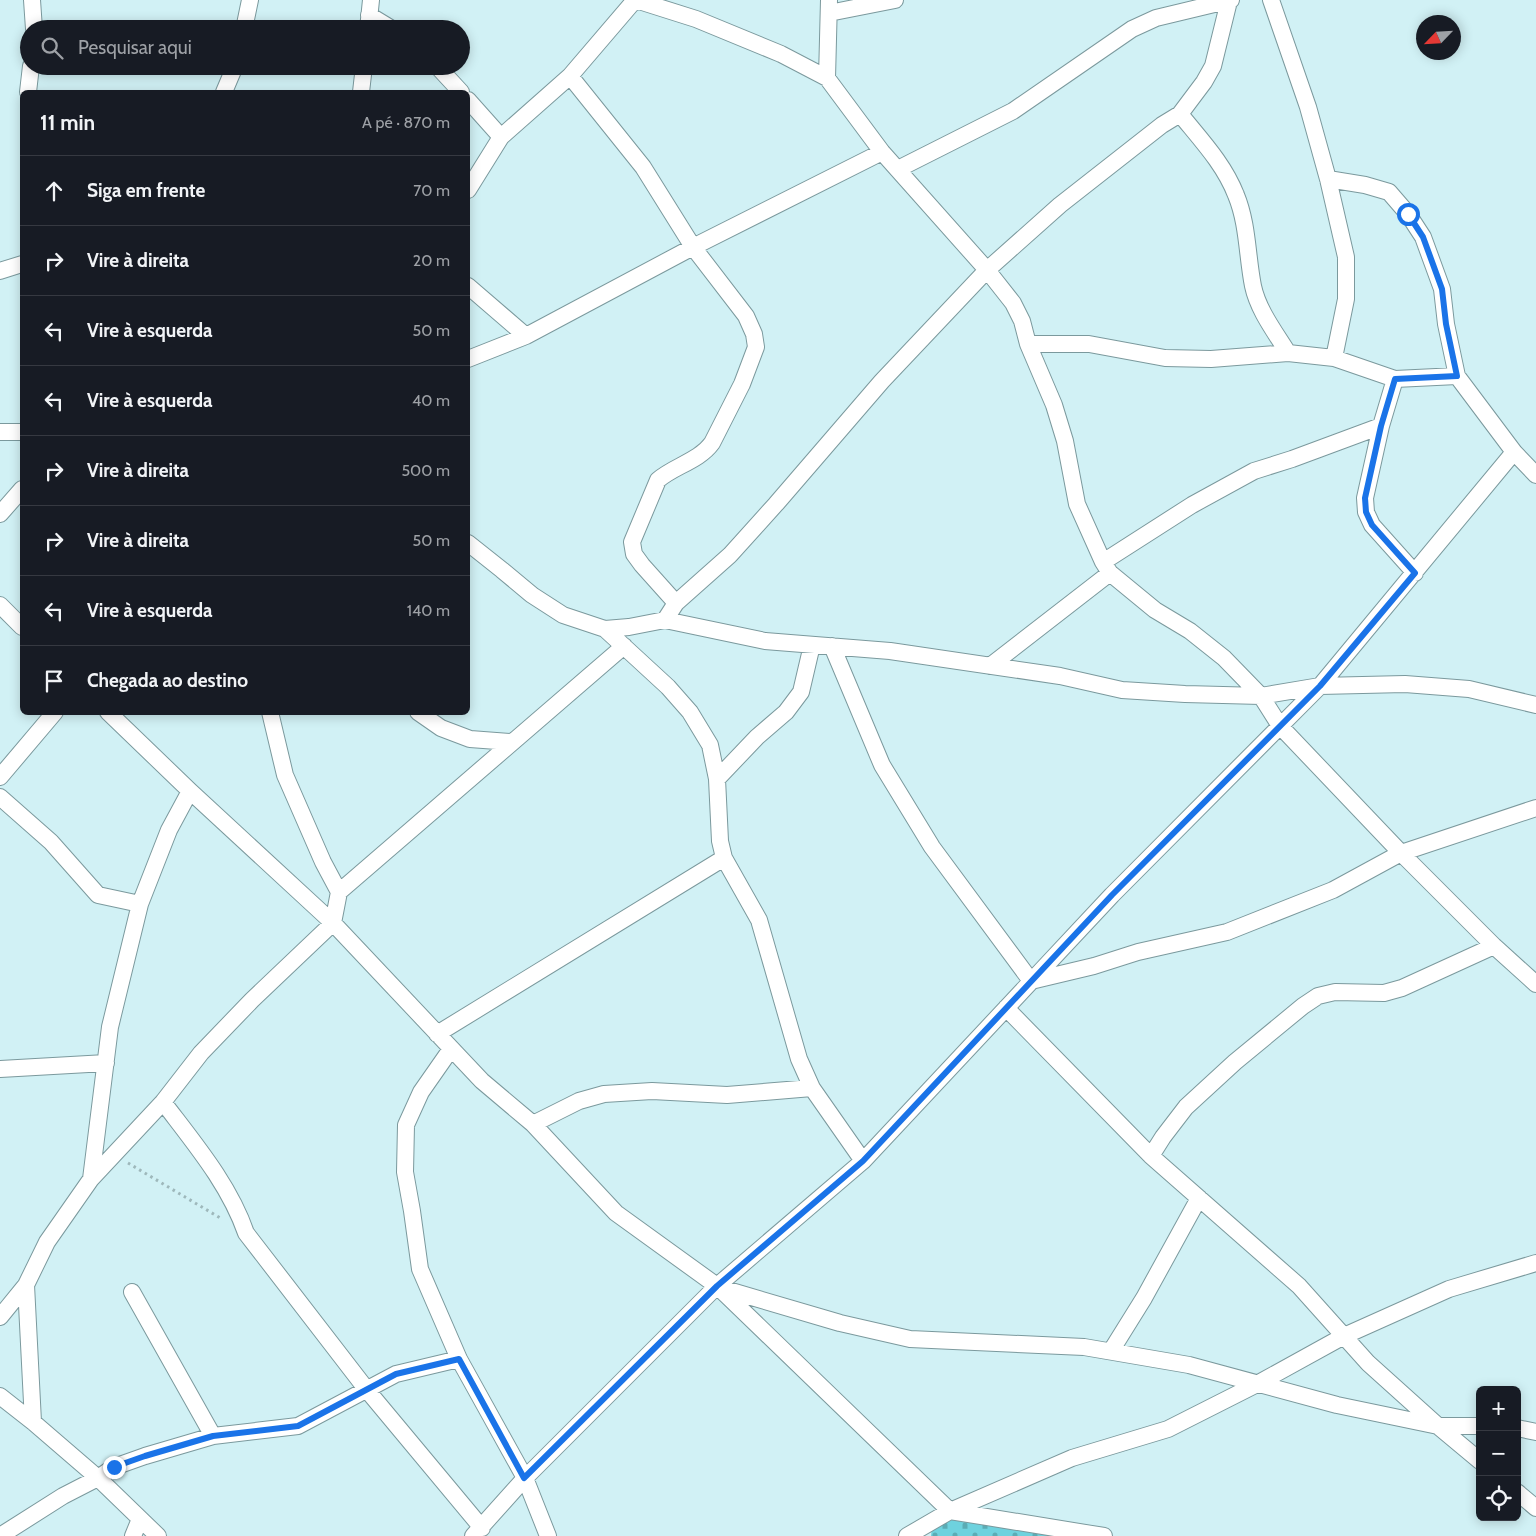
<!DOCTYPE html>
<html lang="pt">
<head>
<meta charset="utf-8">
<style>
  body { margin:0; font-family:Cabin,sans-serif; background:#242831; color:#f1f3f6 }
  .controls { position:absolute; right:15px; bottom:15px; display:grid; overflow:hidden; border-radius:8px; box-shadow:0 2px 12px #0003 }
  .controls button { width:45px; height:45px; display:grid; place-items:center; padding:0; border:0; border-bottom:1px solid #363941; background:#171b24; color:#f1f3f6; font:25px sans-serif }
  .compass { position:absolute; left:1416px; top:15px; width:45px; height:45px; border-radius:50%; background:#171b24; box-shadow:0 2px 12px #0003; rotate:245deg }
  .stop { position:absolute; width:15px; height:15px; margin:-11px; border:4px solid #1a73e8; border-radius:50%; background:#fff }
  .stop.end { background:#1a73e8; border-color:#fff; box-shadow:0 1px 5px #0008 }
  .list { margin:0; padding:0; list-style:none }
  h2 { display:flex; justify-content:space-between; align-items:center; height:65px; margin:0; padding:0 20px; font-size:21px }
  h2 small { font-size:16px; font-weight:400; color:#9ea1a6 }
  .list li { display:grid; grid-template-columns:32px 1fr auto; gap:15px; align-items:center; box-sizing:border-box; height:70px; padding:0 20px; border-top:1px solid #363941 }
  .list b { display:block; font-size:19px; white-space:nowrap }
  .list em { font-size:16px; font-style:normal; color:#9ea1a6 }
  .icon { flex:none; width:28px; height:28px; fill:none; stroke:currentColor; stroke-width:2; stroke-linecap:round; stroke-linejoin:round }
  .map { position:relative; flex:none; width:1536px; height:1536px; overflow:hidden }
  .search { position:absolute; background:#171b24; box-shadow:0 2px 12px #0003; left:20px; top:20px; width:450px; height:55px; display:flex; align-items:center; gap:12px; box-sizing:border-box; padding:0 18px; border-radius:28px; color:#9ea1a6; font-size:19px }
  .panel { position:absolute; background:#171b24; box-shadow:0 2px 12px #0003; left:20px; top:90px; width:450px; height:625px; border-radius:8px }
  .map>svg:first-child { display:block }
  .cemetery { fill:url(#cemetery-stones) }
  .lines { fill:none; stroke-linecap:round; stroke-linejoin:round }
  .street-casing { stroke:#7b999d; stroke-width:18 }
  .path { stroke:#9eb8bb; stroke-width:3; stroke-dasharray:2.5 4; stroke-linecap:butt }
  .street { stroke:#fff; stroke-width:16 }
  .route { stroke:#1a73e8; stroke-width:6 }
</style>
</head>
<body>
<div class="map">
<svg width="1536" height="1536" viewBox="0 0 1536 1536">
  <defs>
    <pattern id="cemetery-stones" width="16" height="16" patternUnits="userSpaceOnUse" patternTransform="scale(1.25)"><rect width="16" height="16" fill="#6ed2de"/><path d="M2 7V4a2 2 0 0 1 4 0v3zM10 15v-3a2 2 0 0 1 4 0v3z" fill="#5bacb5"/></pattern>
  </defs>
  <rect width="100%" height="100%" fill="#d1f1f5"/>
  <path class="cemetery" d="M933,1516l141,20h-143z"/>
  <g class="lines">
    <defs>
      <path id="street" d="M32,0l2,29
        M636,0l60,19 85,35 46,24 55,74 105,118 26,33 9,18 6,23 26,61 11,36 12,63 26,58 7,11 45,37 35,21 34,27 37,38 19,30 121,127 93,93 42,38
        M1271,0l37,107 20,72 18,78v42l-12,59
        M829,13l66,-13
        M369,15l23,14
        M244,29l6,-29
        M368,29l3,-29
        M437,66l24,26
        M570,76l73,91 50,80 53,69 8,18 2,13 -14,37 -30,59c-13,18 -38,23 -54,37l-26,62 2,12 8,11 34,38
        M827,78l2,-78
        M28,92l3,-26
        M224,92l11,-26
        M361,92l3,-26
        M468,100l33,37
        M1180,114c21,26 44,50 56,81 12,29 11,61 17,91 5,24 22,46 35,67
        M898,169l115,-58 119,-82 24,-11 75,-18
        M1328,179l37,6 24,7 19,22 15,23 19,52 4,35 11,52 57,76 22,23
        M468,190l33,-53 69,-61 65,-76
        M0,271l22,-7
        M468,286l58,50
        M1028,344h61l76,14 46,1 77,-6 46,5 61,21 62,-3
        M468,359l58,-23 167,-89 189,-95
        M1395,379l-14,47 -16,72 1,14 6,13 43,48
        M0,432h22
        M0,514l22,-25
        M468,543l34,27 30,25 31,20 42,14 24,-2 36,-7 100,21 125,10 170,25 62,14 63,4 76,2 59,-10 85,-2 64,5 67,16
        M1103,562l89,-57 62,-34 38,-12 89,-33
        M0,605l22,22
        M665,620l11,-17 54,-48 46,-51 106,-123 105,-111 73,-65 102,-80 18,-11 24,-32 9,-16 16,-65
        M605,629l63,58 22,25 20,33 7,34 3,62 4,17 35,62 40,139 13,29 51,73
        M832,646l50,119 50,82 99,134 63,-15 44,-14 89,-20 106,-42 68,-37 135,-45
        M990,666l120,-93
        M108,712l82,79 143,132 149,158 51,43 83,89 101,73 233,225 154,25
        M418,712l23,16 29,11 41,3
        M0,777l55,-65
        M717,779l40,-42 29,-25 15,-20 11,-47
        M0,797l51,45 47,53 42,9
        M339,892l285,-246
        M1006,1008l145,148 148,130 69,77 70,63h42
        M437,1034l287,-176
        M451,1049l-30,43 -15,33 -1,47 7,39 8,58 39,90 66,119 23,58
        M0,1069l106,-6
        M163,1102c31,41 66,82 83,131l121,157 115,138
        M533,1124l46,-23 25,-7 48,-3 75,4 85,-7
        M1151,1156l12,-19 23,-30 49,-45 68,-56 15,-10 17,-4 49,1 18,-5 92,-42
        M91,1179l19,-152 30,-123 29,-74 21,-39
        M26,1285l7,137
        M721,1288l119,35 70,16 174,8 105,18 148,40 101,21 42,35
        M132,1292l81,144
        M0,1317l26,-32 21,-43 44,-63 72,-77 38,-49 51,-53 81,-77 6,-31 -16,-30 -38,-87 -15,-63
        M1111,1351l33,-53 55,-100
        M0,1396l33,26 65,56 60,58
        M1517,1428l19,4
        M1517,1492l19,16
        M0,1536l63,-40 35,-18 16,-11 31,-11 68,-20 85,-10 98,-52 63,-15
        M133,1536l7,-17
        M473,1536l52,-58 192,-192 146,-125 249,-266 208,-209 194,-234
        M907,1536l43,-25 122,-53 96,-29 89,-45 87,-48 105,-47 87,-26"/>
    </defs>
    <use href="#street" class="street-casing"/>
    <path class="path" d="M128,1163l94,56"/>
    <use href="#street" class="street"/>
  </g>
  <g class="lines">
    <path class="route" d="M114,1467l31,-11 68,-20 85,-10 98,-52 63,-15 65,119 193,-192 146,-125 249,-266 208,-209 95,-113 -43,-48 -6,-13 -1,-14 16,-72 14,-47 62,-3 -11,-52 -4,-35 -19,-52 -15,-23"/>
  </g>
</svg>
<div class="controls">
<button>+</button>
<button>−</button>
<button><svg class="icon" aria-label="locate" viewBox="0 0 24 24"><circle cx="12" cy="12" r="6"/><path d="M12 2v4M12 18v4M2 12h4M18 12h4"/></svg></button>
</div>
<svg class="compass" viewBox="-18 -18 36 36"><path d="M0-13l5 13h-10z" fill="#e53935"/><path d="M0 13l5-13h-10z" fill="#9ea1a6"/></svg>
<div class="stop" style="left:1408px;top:214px"></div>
<div class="stop end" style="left:114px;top:1467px"></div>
<div class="search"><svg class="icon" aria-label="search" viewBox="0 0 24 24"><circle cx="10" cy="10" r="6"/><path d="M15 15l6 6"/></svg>Pesquisar aqui</div>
<section class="panel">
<h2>11 min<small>A pé · 870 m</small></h2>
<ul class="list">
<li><svg class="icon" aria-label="ahead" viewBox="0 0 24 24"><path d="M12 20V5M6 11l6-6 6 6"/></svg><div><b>Siga em frente</b></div><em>70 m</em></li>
<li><svg class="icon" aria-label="right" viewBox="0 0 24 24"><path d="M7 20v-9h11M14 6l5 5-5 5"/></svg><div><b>Vire à direita</b></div><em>20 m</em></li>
<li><svg class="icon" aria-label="left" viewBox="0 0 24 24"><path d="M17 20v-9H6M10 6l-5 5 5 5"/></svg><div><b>Vire à esquerda</b></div><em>50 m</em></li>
<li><svg class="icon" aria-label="left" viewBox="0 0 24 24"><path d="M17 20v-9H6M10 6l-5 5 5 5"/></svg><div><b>Vire à esquerda</b></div><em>40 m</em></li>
<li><svg class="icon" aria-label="right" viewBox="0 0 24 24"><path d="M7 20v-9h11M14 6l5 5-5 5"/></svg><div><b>Vire à direita</b></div><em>500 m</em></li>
<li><svg class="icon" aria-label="right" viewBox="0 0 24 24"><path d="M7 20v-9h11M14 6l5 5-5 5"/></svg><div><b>Vire à direita</b></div><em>50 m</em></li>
<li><svg class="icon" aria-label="left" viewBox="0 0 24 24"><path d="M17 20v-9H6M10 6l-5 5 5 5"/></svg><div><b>Vire à esquerda</b></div><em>140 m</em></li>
<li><svg class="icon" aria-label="arrive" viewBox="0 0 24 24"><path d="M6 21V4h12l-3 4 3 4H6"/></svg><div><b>Chegada ao destino</b></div></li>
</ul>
</section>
</div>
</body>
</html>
